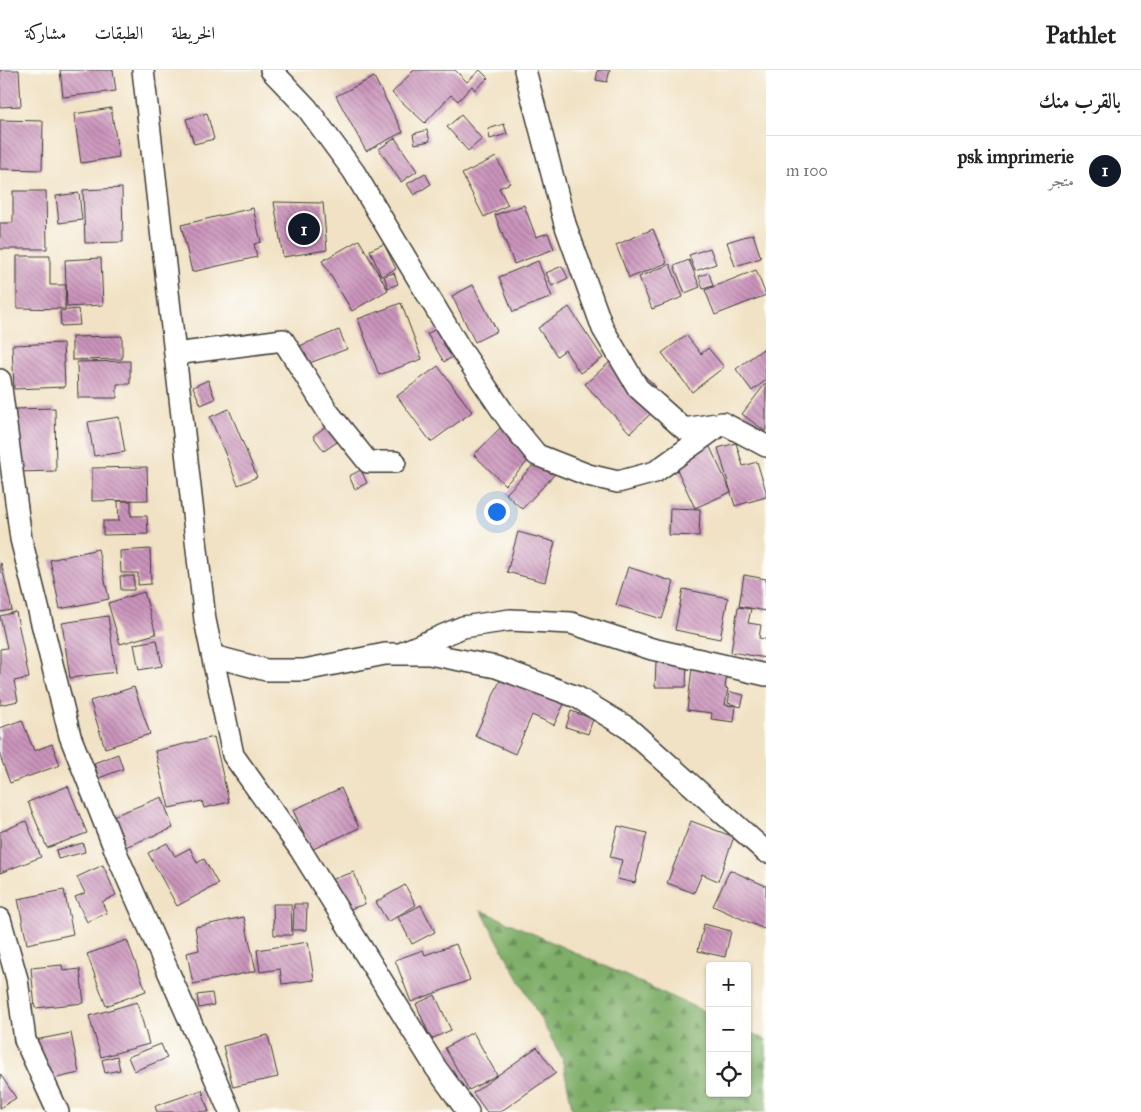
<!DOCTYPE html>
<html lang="ar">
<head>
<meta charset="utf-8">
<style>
  body { margin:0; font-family:"IM FELL Great Primer",Amiri,serif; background:#f6f6f6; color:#222; direction:rtl }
  .controls { position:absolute; right:15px; bottom:15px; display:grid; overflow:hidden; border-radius:5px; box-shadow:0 1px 4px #0004 }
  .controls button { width:45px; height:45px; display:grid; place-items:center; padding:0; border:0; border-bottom:1px solid #e0e0e0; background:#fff; color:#222; font:25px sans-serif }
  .you { position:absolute; left:496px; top:441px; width:18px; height:18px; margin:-12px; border:4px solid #fff; border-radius:50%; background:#1a73e8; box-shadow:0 0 0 8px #1a73e833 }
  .badge { display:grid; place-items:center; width:32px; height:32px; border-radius:50%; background:#111827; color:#fff; font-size:16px; font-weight:700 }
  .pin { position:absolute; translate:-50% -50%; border:2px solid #fff; box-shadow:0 1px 5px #0006 }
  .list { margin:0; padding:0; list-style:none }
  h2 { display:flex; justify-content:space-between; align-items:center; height:65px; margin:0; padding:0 20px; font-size:21px }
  h2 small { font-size:16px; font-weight:400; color:#767676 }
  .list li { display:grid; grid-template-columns:32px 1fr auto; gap:15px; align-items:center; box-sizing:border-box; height:70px; padding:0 20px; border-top:1px solid #e0e0e0 }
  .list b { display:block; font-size:19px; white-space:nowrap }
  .list p { margin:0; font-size:16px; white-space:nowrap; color:#767676 }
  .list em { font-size:16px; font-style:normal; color:#767676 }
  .icon { flex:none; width:28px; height:28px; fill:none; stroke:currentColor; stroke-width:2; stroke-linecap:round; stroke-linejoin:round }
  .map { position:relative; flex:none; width:766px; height:1042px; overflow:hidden; direction:ltr }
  header { display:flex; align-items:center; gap:30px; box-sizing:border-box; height:70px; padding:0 25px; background:#fff; border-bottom:1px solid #e0e0e0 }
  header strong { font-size:24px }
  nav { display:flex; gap:28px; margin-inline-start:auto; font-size:18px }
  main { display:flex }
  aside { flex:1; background:#fff }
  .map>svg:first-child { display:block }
  .forest { fill:url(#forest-firs); stroke:#4d6542 }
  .building { fill:url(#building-back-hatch) }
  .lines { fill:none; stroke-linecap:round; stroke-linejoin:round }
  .minor-casing { stroke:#3c3a35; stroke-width:24 }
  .minor { stroke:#fff; stroke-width:21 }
</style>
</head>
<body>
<header>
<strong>Pathlet</strong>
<nav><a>الخريطة</a><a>الطبقات</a><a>مشاركة</a></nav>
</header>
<main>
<aside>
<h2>بالقرب منك<small></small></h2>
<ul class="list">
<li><span class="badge">1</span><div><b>psk imprimerie</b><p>متجر</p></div><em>100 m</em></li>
</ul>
</aside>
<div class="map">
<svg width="766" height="1042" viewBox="0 0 766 1042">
  <defs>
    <pattern id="forest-firs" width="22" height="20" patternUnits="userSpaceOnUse" patternTransform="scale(1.25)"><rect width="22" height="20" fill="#7eae68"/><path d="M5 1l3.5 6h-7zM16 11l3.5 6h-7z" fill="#668d55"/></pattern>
    <pattern id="building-back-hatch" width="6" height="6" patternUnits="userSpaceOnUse" patternTransform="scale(1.25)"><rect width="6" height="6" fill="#cb94bc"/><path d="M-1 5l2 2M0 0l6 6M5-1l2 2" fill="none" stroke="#a47898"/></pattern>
  </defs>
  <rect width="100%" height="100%" fill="#fdfcf7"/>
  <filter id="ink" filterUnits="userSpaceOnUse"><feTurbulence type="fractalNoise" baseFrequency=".02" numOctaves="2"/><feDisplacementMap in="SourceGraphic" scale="10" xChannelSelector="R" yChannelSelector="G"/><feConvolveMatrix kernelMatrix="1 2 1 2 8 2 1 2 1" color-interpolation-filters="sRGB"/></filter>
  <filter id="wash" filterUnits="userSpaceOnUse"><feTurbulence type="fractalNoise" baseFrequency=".0096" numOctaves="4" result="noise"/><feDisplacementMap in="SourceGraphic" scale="20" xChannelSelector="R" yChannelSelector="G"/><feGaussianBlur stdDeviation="1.12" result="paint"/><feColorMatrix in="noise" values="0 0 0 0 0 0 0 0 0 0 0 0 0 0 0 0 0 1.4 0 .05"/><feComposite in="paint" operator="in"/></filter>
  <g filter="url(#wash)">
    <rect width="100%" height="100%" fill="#f1e2c5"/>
    <path class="forest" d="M481,840l229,104v79h37v-62l19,9v72h-193l-11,-54z"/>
    <g id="blocks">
      <path class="building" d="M0,0h19l2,36 -21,1z
        M60,0h53l3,21 -53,6z
        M414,0h41l12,12 13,-12 8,8 -13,12 -3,-4 -14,15 -7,-6 -26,28 -33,-30z
        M598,0h12l-3,12 -11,-2z
        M374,7l29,55 -37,19 -30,-55z
        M111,38l8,49 -38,6 -7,-49z
        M207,43l7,26 -20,5 -8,-25z
        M461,45l21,24 -14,12 -21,-24z
        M0,50l43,1 -1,49 -42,-1z
        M504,54l3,10 -17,5 -2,-10z
        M427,60l3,11 -15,3 -2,-10z
        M395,68l22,33 -16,11 -22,-33z
        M496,87l14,26 -11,5 9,17 -24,12 -22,-43z
        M425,103l6,11 -17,11 -7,-11z
        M122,118l1,54 -38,1 -2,-53z
        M13,121h33l1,58h-47v-26h13z
        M79,123l3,27 -23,3 -3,-27z
        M274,132l49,1 4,47 -44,7z
        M524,135l12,32 12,-4 6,16 -40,15 -19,-49z
        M253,138l8,34 -7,2 3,13 -65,15 -11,-47z
        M653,159l14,34 -38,15 -13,-33z
        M753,164l8,24 -26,8 -8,-24z
        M359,170l29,50 -36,21 -30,-50z
        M384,174l12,25 -15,7 -11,-26z
        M710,178l6,16 -21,7 -6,-16z
        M17,186h33v29h16l-1,24 -48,-1z
        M101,188l2,47 -36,2 -2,-47z
        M689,190l11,27 -15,6 -11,-27z
        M538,191l14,36 -39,15 -14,-35z
        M670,194l13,33 -31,12 -13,-32z
        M562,196l6,12 -16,8 -6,-13z
        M756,200l10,25 -51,20 -10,-25z
        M394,203l4,11 -10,4 -4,-12z
        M709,203l4,13 -10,3 -4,-13z
        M473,215l24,46 -22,11 -23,-46z
        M401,233l21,56 -43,16 -21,-56z
        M569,237l34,51 -23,15 -15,-23 -8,6 -19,-28z
        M78,239l2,16 -19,1 -1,-15z
        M441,256l17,28 -14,8 -17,-28z
        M339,260l8,19 -43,16 -7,-18z
        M686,265l15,19 7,-6 16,19 -32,25 -30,-39z
        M122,266v23l-50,1v-23z
        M63,273l2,44 -51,2 -2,-44z
        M763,279l3,5v26l-14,11 -16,-22z
        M130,291v23h-13v14h-39l-1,-36z
        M611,291l21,23 11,-10 13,13 -9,8 11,12 -28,26 -45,-49z
        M438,296l34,46 -41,30 -34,-46z
        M208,310l7,19 -14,6 -8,-18z
        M766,313v47l-1,1 -23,-17z
        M55,338l1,63 -39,1 -2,-63z
        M229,339l28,68 -19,8 -28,-68z
        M119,347l6,35 -31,4 -6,-34z
        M329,354l11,16 -16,11 -11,-15z
        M502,356l31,30 -28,29 -31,-30z
        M736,373l7,23 14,-4 9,29v6l-31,9 -17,-58z
        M709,375l22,47 -36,16 -22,-47z
        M539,389l16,15 -33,35 -16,-15z
        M147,397l1,33 -56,1v-33z
        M361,400l6,13 -12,6 -6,-13z
        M118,431h13v15h16l1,18 -45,1v-14h16z
        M670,438l30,1 -1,27 -30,-1z
        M518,462l37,10 -10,40 -38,-10z
        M98,479l11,50 -49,10 -10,-49z
        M150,479l1,35 -13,1v-12h-17l-1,-22z
        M1,493l11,47 -12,2v-48z
        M628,497l46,15 -12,37 -46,-14z
        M744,505l22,4v32l-27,-5z
        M120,506h14v14h-13z
        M683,519l45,9 -8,41 -45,-9z
        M144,522l12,42 -36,10 -12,-41z
        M738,537l13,2 -3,14 13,2 -2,13 7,1v19l-35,-6z
        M16,542l13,66 -15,3 4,20 -18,4v-56l7,-1 -7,-32z
        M108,546l8,56 -46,6 -8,-55z
        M157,570l5,26 -23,4 -5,-26z
        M656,591h31l-1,26h-31z
        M692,598l35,5 -2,15 3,1 -3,16 11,1 -2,16 -23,-3 1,-6 -25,-3z
        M502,606l62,28 -10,21 -22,-10 -17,39 -40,-18z
        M134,617l16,47 -45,14 -15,-47z
        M730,622l14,3 -3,12 -13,-4z
        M571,641l22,8 -5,15 -22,-7z
        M22,650l12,31 18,-7 8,21 -50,18 -10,-27v-28z
        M214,667l15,65 -25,6 -2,-7 -33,7 -14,-57z
        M118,684l5,15 -24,9 -5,-15z
        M68,716l19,47 -40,15 -19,-46z
        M341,718l18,40 -48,22 -18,-40z
        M162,727l11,31 -48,19 -12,-31z
        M26,751l15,36 -41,16v-41z
        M691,751l43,16 -16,44 -16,-7 -8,19 -27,-10z
        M618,756l29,7 -12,50 -18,-4 5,-19 -12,-3z
        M83,773l2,9 -27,7 -2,-9z
        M167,773l8,13 15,-8 7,15 7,-4 14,25 -41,22 -29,-53z
        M103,795l13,30 -14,7 5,11 -20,9 -12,-25 10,-4 -8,-16z
        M730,800l36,16v38l-2,5 -51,-23z
        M354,802l11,32 -26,9 -12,-32z
        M405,815l11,20 -28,17 -12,-20z
        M64,820l9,44 -46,10 -9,-45z
        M273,834h18l1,31h-18z
        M294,834h13l-1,26h-13z
        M421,835l14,27 -23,12 -14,-27z
        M244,847l12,54 -63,13 -6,-31 12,-3 -4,-23z
        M704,854l27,7 -6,26 -27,-6z
        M127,870l19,51 -40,15 -19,-52z
        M308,872l6,38 -32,4 -2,-15 -20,3 -3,-22z
        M456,874l14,36 -59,22 -16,-42 28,-10 2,5z
        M62,895l1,6 17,-2 4,34 -49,5 -4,-40z
        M212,923l2,12 -15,3 -2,-13z
        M435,925l16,35 -20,9 -15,-35z
        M137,932l12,42 -48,13 -12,-41z
        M473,962l24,43 -28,15 -24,-42z
        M71,963l8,40 -35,8 -9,-41z
        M268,965l10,42 -45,10 -10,-41z
        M161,974l6,14 -33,13 -6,-14z
        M537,977l19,26 -56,39h-13l-14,-19z
        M117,986l3,14 -15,3 -3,-13z
        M0,1004l16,24 -16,10z
        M202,1020l7,22h-52l-2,-6z"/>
    </g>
  </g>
  <g filter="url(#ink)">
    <use href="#blocks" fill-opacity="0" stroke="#3c3a35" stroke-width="1"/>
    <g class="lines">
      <defs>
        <path id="minor" d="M143,0l62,550 28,135 67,94 136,219 32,44
          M271,0l36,38 47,64 105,175 51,75 27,33 51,20 30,7 37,-10 68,-49
          M525,0l40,154 38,105 35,59 46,41 39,-6 43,23
          M175,284l108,-14 45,72 40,50h27
          M0,310l21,159 49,197 48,121 112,255
          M406,581l57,-24 47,-7 61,3 81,26 114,26
          M213,586l53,14h38l81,-16h44l67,13 81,30 51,31 138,124
          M0,849l17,60 8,61 33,72"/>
      </defs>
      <use href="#minor" class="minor-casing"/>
      <use href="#minor" class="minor"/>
    </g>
  </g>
</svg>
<div class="controls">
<button>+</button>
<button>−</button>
<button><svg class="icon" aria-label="locate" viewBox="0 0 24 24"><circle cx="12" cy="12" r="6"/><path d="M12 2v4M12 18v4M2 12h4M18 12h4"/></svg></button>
</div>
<div class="you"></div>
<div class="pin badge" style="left:304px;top:159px">1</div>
</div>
</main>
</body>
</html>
